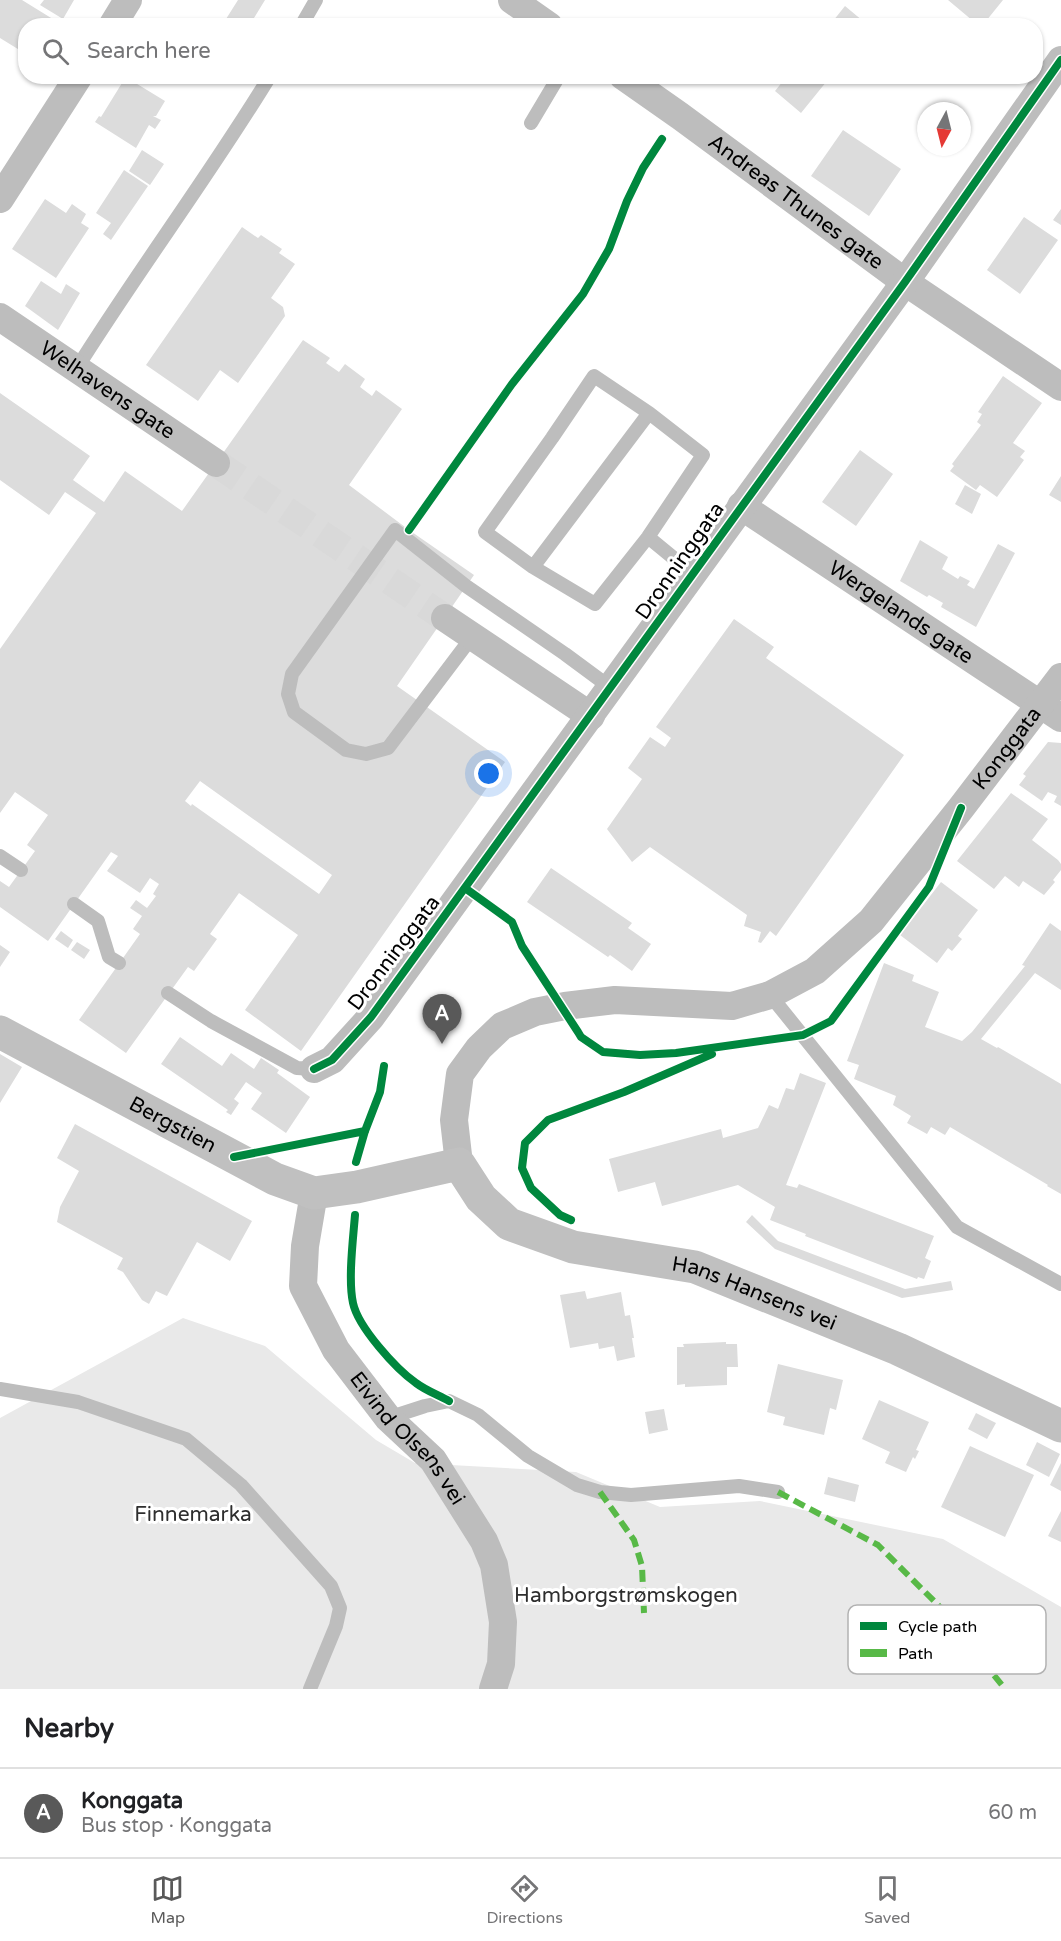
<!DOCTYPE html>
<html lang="en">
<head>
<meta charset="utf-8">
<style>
  body { margin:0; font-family:"Varela Round",sans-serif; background:#f2f2f2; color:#202124 }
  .compass { position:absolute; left:917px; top:102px; width:54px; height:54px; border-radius:50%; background:#fff; box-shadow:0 2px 4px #0004; rotate:187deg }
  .you { position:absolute; left:489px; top:774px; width:21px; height:21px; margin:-15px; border:4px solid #fff; border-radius:50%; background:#1a73e8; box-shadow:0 0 0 9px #1a73e833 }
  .badge { display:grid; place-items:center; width:39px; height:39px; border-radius:50%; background:#595959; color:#fff; font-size:20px; font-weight:700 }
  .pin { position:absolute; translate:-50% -50px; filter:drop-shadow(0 2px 3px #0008) }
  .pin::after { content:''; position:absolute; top:32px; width:21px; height:18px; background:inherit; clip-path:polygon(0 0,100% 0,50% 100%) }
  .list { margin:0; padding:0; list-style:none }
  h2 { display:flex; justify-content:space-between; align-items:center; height:78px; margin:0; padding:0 24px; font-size:26px }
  h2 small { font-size:20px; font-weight:400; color:#757577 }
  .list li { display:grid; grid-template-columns:39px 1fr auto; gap:18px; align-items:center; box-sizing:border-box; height:90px; padding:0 24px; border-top:2px solid #e0e0e0 }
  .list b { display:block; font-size:22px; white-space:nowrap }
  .list p { margin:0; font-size:20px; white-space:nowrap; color:#757577 }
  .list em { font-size:20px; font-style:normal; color:#757577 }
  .icon { flex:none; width:33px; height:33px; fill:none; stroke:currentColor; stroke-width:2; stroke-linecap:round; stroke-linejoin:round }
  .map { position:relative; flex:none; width:1061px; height:1689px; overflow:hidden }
  .search { position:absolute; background:#fff; box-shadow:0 2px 4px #0004; left:18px; right:18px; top:18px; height:66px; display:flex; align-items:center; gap:15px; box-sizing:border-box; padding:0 21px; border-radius:24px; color:#757577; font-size:22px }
  .sheet { height:168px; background:#fff }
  nav { display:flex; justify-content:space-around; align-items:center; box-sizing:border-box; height:84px; border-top:2px solid #e0e0e0; background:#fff; font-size:16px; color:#757577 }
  nav a { display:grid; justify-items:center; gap:3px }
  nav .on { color:#595959 }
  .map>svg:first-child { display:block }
  .green { fill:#e9e9e9 }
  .building { fill:#dcdcdc; fill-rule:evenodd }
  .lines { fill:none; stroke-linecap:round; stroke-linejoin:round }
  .street-tunnel { stroke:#d9d9d9; stroke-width:28; stroke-dasharray:28 14; stroke-linecap:butt }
  .lane { stroke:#bdbdbd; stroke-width:14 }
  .street { stroke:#bdbdbd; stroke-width:28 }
  .secondary { stroke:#c0c0c0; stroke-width:33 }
  .quiet { stroke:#58b947; stroke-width:6; stroke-dasharray:12 6; stroke-linecap:butt }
  .cycleway-casing { stroke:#fff; stroke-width:11 }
  .cycleway { stroke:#00873e; stroke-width:8 }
  .labels { text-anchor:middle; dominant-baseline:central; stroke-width:6; stroke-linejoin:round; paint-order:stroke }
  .street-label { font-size:21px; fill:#000; stroke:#fff }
  .park-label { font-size:21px; fill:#2e2e2e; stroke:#fff }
  .key { fill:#fff; stroke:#b2b2b2; stroke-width:1.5 }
  .key-label { font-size:16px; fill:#000 }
</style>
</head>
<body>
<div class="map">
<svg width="1061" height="1689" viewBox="0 0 1061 1689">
  <rect width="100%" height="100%" fill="#fff"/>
  <path class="green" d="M183,1318l82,28 111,94 39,23 161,9 84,35 100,-6 183,38 118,68v82h-1061v-271z"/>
  <path class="building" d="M0,0h22l34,21 -3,5h-27v28l-26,-16z
    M44,0h30l-11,19 -23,-14z
    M238,0h27l-16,26h-13l-10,-7z
    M948,0h55l-21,26h-3z
    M845,6l24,20h-40z
    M124,76l41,25 -9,15h-3l8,4 -6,9 -6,-4 -13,23 -41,-26 4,-6 2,1 21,-34 -1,-1z
    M787,76h44l-30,37 -26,-22z
    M843,130l58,39 -32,47 -58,-40z
    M142,150l22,14 -14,21 -21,-14z
    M124,170l24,16 -37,54 -8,-6 8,-11 -15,-10z
    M45,199l21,14 6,-9 14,10 -5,9 8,5 -33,50 -44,-29z
    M1061,209v16l-8,-5z
    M1024,217l34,23 -38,54 -33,-24z
    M242,227l16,11 3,-3 21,14 -3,4 16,11 -24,34 12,9 2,9 -47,67 -18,-13 -22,31 -52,-36z
    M41,281l20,13 5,-10 14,9 -22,37 -33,-24z
    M303,340l27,18 -4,5 13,9 6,-8 20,15 -5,8 12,9 4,-6 26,19 -53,76 60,45 65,45 -77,111 108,76 -204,289 -56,-41 53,-75 -59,-42 -29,41 7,5 -23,32 -6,-4 -62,86 -47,-33 61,-86 -7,-5 9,-13 -12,-8 6,-8 11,8 9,-12 -3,-2 6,-10 -9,-6 -10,15 -33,-22 11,-15 -7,-4 -63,89 -48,-34v-26l9,6 26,-36 -8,-6 21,-30 -33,-23 -15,21v-164l96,-136 -31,-21 -16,23 -49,-35v-87l90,63 -17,24 31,22 21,-31 57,40zM200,781l132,94 -13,19 -127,-90 -1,2 -6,-5z
    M1003,376l39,27 -29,40 12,8 -5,6 4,3 -27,37 -17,-12 -4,5 -26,-19 4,-5 -2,-2 29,-39 -4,-3 5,-8 -4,-2z
    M860,450l33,24 -37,52 -34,-24z
    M1061,476v26l-12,-7z
    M965,485l16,9 -9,20 -17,-10z
    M920,540l28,17 -6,12 16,10 2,-3 10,5 -3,4 7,4 24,-45 17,9 -39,74 -35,-20 2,-4 -14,-8 -2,2 -27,-16z
    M734,619l40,28 -8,11 138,97 -128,181 -6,-5 -9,12 -3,-1 3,-10 -17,-6 3,-11 -97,-68 -18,15 -25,-33 35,-50 -14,-11 22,-31 15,10 6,-9 -15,-11z
    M1048,742l13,1v63l-7,-4 3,-6 -9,-4 -6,9 -23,-16 7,-9 -3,-2z
    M1011,793l37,26 -16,21 26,20 3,4v6l-8,10 2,2 -11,13 -21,-14 -4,6 -14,-11 -11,13 -37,-28z
    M551,868l81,55 -4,5 23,16 -19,27 -22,-16 -2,2 -81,-55z
    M941,882l37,28 -20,26 4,3 -10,12 -4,-3 -11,15 -37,-28z
    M1050,923l11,8v59l-26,-17 -54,66 16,9 1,-1 63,37v110l-14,-8 1,-1 -98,-58 -5,8 -14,-8 -4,7 -20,-11 4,-7 -18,-11 3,-9 -42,-17 5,-14 -12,-4 37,-98 30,12 -2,6 27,11 -14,35 37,14 10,-9 53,-66 -3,-1z
    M61,931l12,9 -5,8 -13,-9z
    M77,942l13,8 -6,9 -13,-9z
    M0,945l10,7 -10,15z
    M180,1037l42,29 9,-13 23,16 7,-11 18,12 -2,3 33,24 -24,36 -35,-24 11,-16 -16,-11 -12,17 5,4 -8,12 -5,-3 2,-2 -67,-46z
    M0,1054l22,13 -22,36z
    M800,1073l26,10 -40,102 11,3 2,-4 135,52 -9,22 6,3 -7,18 -6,-2 -1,2 -112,-43 1,-2 -36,-14 5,-13 -37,-22 -76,21 -7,-24 -37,10 -9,-33 112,-30 2,9 35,-10 11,-23 9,4 8,-21 8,2z
    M75,1124l177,97 -22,40 -33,-19 -30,54 -11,-5 -7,13 -7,-4 -19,-28 -6,-3 6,-11 -66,-36 3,-15 19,-36 -22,-13z
    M752,1215l26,26 127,48 46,-8 2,9 -51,8 -127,-49 -29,-27z
    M585,1291l2,8 34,-7 4,24 5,-1 4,23h-2l3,19 -18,4 -3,-15 -15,3 -1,-6 -28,5 -10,-53z
    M726,1342v2h11l1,23h-11v18l-42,2v-3l-8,1v-38h7l-1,-3z
    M778,1364l65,16 -7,30 -6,-2 -6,27 -41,-10 2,-8 -18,-5z
    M879,1400l50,22 -13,28 3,1 -4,8 -2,-2 -7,15 -21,-9 5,-11 -28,-13z
    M664,1409l4,21 -19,4 -4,-22z
    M976,1413l20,10 -9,16 -19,-10z
    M1037,1442l23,12 -11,23 -23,-12z
    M970,1446l64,29 -29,62 -64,-30z
    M1061,1463v28l-11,-6z
    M828,1477l31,8 -4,17 -31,-8z
    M1061,1511v31l-13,-6z"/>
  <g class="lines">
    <path class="street-tunnel" d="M216,463l229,155"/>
    <path class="lane" d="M301,26l15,-26
      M531,123l28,-47
      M77,368c62,-99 132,-192 193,-292
      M648,537l45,37
      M533,567l116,-154 54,42 -55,82 -53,67 -62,-37 -48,-35 67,-94 42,-62 55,37
      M472,637l-84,111 -22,6 -20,-4 -52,-38 -6,-18 4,-20 103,-144 71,56 99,68 46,34
      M0,856l21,14
      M74,904l24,17 11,36 10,6
      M168,993l43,28 86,47 17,1
      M770,995l187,232 104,57
      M0,1389l78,13 108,37 55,46 90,101 9,22 -4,18 -26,63
      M388,1418l37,-12 24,-5 29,14 50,41 49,29 23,7 31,3 108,-9 39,6"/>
    <g class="street">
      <path d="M512,0l37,26"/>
      <path d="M112,26l16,-26"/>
      <path id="s1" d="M623,76l57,40 225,166 156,105"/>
      <path d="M0,199l79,-123"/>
      <path id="s2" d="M0,317l216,146"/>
      <path id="s3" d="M741,506l320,212"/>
      <path d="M445,618l146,98"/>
      <path d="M314,1069l18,-9 39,-43 534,-735 156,-222"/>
      <path id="s4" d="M459,1164l-5,-44 6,-46 19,-26 23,-22 33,-14 30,-6 50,-6 117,6 38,-11 45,-24 56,-50 90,-113 100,-131"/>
      <path id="s5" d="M314,1193l-9,53 -2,40 33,64 52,68 45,42 51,81 10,24 9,57 -2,42 -8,25"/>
    </g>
    <path class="secondary" id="s6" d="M0,1032l275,147 39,14 43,-6 102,-23 22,34 28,26 64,23 122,20 203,82 163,77"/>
    <path class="quiet" d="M600,1492l34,48 8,26 2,47
      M778,1492l100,53 61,61 66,83"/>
    <defs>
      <path id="cycleway" d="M409,530l103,-146 71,-90 26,-45 18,-48 16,-33 19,-29
        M465,888l47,34 10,24 56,86 3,5 22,15 37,3 36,-2 127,-18 28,-14 98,-134 32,-79
        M314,1069l18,-9 39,-43 534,-735 156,-222
        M234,1157l131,-26
        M356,1162l9,-31 15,-39 4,-26
        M355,1215c-2,25 -7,65 -2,88 5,24 43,66 63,80 9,7 22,12 33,18
        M571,1220l-11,-5 -29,-27 -9,-20 3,-25 23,-23 76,-28 88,-38"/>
    </defs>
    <use href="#cycleway" class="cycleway-casing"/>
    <use href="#cycleway" class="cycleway"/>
  </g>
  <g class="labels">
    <g class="street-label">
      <text stroke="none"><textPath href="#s1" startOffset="214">Andreas Thunes gate</textPath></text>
      <text stroke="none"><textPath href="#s2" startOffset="130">Welhavens gate</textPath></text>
      <text transform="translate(680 561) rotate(-55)">Dronninggata</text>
      <text stroke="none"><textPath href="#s3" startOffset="192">Wergelands gate</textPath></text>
      <text stroke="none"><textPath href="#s4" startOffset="774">Konggata</textPath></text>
      <text transform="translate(394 953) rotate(-53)">Dronninggata</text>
      <text stroke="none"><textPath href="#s6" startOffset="196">Bergstien</textPath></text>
      <text stroke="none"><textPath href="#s6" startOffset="836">Hans Hansens vei</textPath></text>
      <text stroke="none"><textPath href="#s5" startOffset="280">Eivind Olsens vei</textPath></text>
    </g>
    <g class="park-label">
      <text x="193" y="1514">Finnemarka</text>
      <text x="626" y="1595">Hamborgstrømskogen</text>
    </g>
  </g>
  <rect x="848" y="1605" width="198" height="69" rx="9" class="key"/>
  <rect x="860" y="1622" width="27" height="8" fill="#00873e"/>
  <rect x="860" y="1649" width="27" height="8" fill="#58b947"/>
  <g class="key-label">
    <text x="898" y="1632">Cycle path</text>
    <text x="898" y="1659">Path</text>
  </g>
</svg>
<svg class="compass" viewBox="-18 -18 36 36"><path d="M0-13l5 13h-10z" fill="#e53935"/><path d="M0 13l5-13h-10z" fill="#757577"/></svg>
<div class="you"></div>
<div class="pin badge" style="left:442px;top:1044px">A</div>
<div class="search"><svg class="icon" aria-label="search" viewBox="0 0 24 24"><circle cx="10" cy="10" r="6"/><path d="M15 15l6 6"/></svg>Search here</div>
</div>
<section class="sheet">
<h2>Nearby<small></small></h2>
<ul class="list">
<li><span class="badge">A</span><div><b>Konggata</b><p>Bus stop · Konggata</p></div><em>60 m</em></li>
</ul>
</section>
<nav>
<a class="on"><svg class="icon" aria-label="map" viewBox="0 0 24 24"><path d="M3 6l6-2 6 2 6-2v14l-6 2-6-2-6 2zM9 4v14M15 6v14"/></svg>Map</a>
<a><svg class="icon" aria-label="directions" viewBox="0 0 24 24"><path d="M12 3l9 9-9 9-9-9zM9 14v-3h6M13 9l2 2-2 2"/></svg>Directions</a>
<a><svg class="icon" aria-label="saved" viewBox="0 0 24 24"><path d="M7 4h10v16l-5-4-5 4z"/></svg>Saved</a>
</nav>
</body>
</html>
